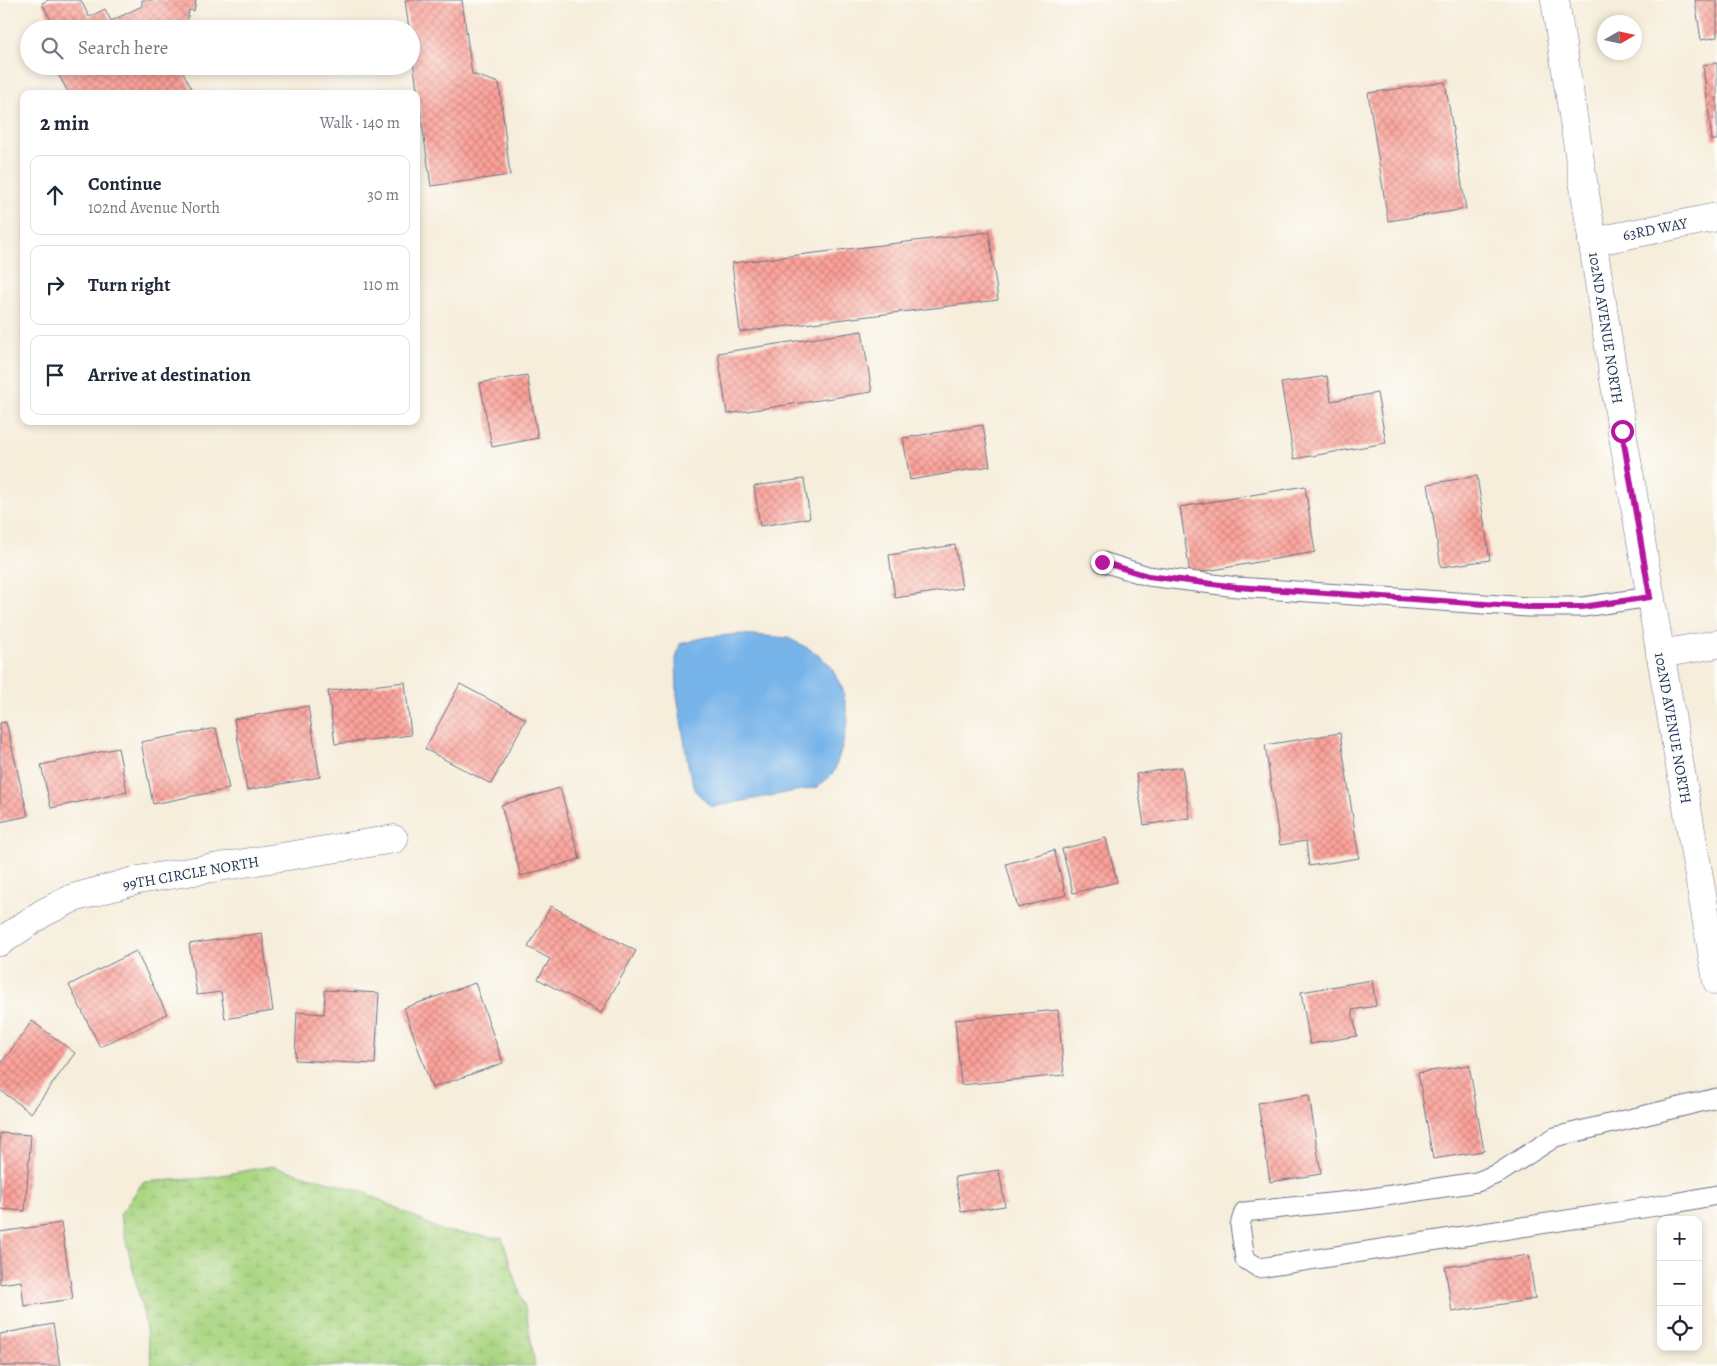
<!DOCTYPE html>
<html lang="en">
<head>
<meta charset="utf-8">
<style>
  body { margin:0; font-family:Alegreya,serif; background:#f6f6f7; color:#1f2937 }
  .controls { position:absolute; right:15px; bottom:15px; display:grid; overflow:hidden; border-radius:10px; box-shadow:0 2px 8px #0003 }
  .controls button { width:45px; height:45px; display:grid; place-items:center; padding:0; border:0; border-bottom:1px solid #e0e1e3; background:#fff; color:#1f2937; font:25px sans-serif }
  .compass { position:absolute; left:1597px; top:15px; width:45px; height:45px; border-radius:50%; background:#fff; box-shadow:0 2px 8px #0003; rotate:81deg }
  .stop { position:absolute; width:15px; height:15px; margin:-11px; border:4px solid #b5179e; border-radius:50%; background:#fff }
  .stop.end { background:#b5179e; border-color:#fff; box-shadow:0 1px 5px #0008 }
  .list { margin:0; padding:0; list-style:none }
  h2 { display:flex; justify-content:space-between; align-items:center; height:65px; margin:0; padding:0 20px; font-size:21px }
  h2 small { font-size:16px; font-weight:400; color:#747a83 }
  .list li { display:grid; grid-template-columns:32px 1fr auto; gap:15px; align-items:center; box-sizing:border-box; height:80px; margin:0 10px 10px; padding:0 10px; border:1px solid #e0e1e3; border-radius:10px }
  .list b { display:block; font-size:19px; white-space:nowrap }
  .list p { margin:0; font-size:16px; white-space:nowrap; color:#747a83 }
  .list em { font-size:16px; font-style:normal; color:#747a83 }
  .icon { flex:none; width:28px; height:28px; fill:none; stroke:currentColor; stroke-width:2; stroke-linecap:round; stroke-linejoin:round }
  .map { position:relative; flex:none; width:1717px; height:1366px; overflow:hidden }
  .search { position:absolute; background:#fff; box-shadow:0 2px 8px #0003; left:20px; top:20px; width:400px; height:55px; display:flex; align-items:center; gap:12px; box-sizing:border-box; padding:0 18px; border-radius:28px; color:#747a83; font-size:19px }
  .panel { position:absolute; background:#fff; box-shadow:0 2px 8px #0003; left:20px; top:90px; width:400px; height:335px; border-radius:10px }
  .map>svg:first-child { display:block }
  .wetland { fill:url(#wetland-marsh); stroke:#628270 }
  .water { fill:#77b4e9; stroke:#4972a4 }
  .building { fill:url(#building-cross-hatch) }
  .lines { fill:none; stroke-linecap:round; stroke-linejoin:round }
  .service-casing { stroke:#687289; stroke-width:21 }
  .minor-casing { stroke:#687289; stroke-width:29 }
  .tertiary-casing { stroke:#687289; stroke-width:29 }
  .service { stroke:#fff; stroke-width:19 }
  .minor { stroke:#fff; stroke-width:28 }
  .tertiary { stroke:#fff; stroke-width:28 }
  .route { stroke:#b5179e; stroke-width:6 }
  .labels { text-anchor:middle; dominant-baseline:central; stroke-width:4; stroke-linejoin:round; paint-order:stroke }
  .street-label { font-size:15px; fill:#1b2f5e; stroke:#fdfcf7 }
</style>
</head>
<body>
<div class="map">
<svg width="1717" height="1366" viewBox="0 0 1717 1366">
  <defs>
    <pattern id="wetland-marsh" width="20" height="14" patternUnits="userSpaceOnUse" patternTransform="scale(1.25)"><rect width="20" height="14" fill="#aad682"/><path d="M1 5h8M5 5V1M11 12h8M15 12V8" fill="none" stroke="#92b873"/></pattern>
    <pattern id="building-cross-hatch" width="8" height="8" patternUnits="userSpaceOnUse" patternTransform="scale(1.25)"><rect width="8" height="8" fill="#fda299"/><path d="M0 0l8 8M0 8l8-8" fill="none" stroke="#cc8480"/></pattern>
  </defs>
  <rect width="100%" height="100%" fill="#fdfcf7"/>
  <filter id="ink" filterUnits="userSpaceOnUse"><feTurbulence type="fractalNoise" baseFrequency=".02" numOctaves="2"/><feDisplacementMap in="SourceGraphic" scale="10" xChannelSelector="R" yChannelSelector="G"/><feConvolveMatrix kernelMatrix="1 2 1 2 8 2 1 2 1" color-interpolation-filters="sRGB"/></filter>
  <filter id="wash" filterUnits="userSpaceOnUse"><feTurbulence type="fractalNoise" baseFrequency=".0096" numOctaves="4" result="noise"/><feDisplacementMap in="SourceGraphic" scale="20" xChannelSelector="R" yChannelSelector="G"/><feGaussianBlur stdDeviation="1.12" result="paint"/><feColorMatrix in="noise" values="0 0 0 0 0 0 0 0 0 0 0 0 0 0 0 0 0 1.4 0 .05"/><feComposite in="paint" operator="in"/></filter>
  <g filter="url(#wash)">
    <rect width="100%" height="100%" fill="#f6edda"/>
    <path class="wetland" d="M272,1166l90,25 81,40 59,7 24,73 9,55h-383l-9,-54 -23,-97 23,-33 62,-4z"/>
    <path class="water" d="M742,634l46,4 25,13 17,14 13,25 5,30 -6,27 -8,25 -16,15 -107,20 -15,-15 -7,-22 -12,-75 -1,-36 4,-15 26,-7z"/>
    <g id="blocks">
      <path class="building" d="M48,0h33l8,17 16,-8 6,12 31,-15v-6h54l-2,11 -5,-1 -3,19h-131l-13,-26z
        M405,0h57l10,74 27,9 11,92 -79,11 -20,-139v-18h-2z
        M1695,0h22v37l-16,3z
        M1717,63v77h-5l-9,-75z
        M54,66h126l14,28h-125z
        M1445,82l21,127 -78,12 -20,-128z
        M989,232l9,68 -258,32 -8,-69z
        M862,331l10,61 -145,22 -9,-61z
        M527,375l11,63 -46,9 -12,-64z
        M1327,376l4,25 46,-8 9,50 -92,16 -13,-76z
        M983,425l7,41 -80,14 -7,-42z
        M1477,476l13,84 -49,7 -13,-83z
        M804,479l6,39 -50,8 -6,-40z
        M1305,486l10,66 -125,22 -10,-67z
        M955,545l7,43 -67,10 -6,-43z
        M405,682l6,53 -76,9 -7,-53z
        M460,684l66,35 -35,65 -66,-35z
        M308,706l12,71 -73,13 -13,-71z
        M6,722l22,94 -28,6v-99z
        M216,728l13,61 -76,15 -12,-62z
        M1340,733l19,125 -50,8 -3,-25 -26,4 -15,-100z
        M118,748l9,44 -76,16 -10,-43z
        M1182,767l8,51 -46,7 -8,-51z
        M560,788l20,71 -59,17 -20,-71z
        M1106,838l11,44 -44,11 -11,-44z
        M1054,850l12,45 -48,13 -12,-44z
        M551,906l85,45 -35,62 -63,-34 12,-20 -22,-12z
        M262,933l11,78 -48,8 -4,-27 -24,3 -8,-51z
        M136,951l31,63 -67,33 -31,-62z
        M1372,980l4,26 -24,4 5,26 -47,8 -9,-52z
        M475,983l28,80 -71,25 -28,-80z
        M325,990l54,3 -4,71 -80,-4 2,-48 27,2z
        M1058,1010l6,65 -103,10 -6,-65z
        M32,1021l43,32 -44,60 -31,-23v-25z
        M1469,1065l15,86 -51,8 -15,-86z
        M1309,1095l12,79 -51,8 -12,-79z
        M0,1133l31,2 -6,76 -25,-2z
        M999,1170l6,36 -44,6 -6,-35z
        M61,1223l12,76 -49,7 -3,-25 -21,3v-52z
        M1529,1255l6,44 -83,13 -7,-45z
        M53,1324l7,42h-60v-32z"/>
    </g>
  </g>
  <g filter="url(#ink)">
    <use href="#blocks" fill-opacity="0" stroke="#687289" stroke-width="1"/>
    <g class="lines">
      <defs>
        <path id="service" d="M1103,562l45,14 89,11 291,20h55l67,-10
          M1717,1098l-162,39 -56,36 -22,9 -118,18 -115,12 -4,13 5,34 14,9 416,-65 42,-8"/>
        <path id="minor" d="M1592,242l125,-25
          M0,942l43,-29 30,-15 65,-18 256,-41"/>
        <path id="tertiary" d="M1555,0l67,431 95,550
          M1660,654l57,-10"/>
      </defs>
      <use href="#service" class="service-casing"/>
      <use href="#minor" class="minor-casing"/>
      <use href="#tertiary" class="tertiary-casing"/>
      <use href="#service" class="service"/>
      <use href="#minor" class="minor"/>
      <use href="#tertiary" class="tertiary"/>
    </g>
  </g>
  <g class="lines" filter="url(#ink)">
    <path class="route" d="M1102,562l46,14 89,11 291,20h54l68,-10 -28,-166"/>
  </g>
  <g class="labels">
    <g class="street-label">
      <text transform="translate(1655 229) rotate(-11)">63RD WAY</text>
      <text transform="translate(1606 328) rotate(81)">102ND AVENUE NORTH</text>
      <text transform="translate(1673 728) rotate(80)">102ND AVENUE NORTH</text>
      <text transform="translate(191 873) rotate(-10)">99TH CIRCLE NORTH</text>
    </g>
  </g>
</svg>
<div class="controls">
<button>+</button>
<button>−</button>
<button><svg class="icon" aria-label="locate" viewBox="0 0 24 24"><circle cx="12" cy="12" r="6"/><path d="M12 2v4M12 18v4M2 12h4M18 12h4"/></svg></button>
</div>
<svg class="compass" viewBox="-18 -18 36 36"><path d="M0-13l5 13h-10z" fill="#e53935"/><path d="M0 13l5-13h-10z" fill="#747a83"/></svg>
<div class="stop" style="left:1622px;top:431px"></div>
<div class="stop end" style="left:1102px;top:562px"></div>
<div class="search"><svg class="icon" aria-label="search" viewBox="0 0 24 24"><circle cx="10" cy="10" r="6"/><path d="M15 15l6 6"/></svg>Search here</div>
<section class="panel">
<h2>2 min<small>Walk · 140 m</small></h2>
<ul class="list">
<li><svg class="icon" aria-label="ahead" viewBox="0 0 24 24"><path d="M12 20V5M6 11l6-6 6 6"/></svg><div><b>Continue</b><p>102nd Avenue North</p></div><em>30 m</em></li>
<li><svg class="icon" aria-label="right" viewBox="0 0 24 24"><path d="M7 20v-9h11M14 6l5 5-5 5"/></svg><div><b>Turn right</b></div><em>110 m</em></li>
<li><svg class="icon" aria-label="arrive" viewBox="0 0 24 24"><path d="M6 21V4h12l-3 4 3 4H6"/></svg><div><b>Arrive at destination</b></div></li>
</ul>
</section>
</div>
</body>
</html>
